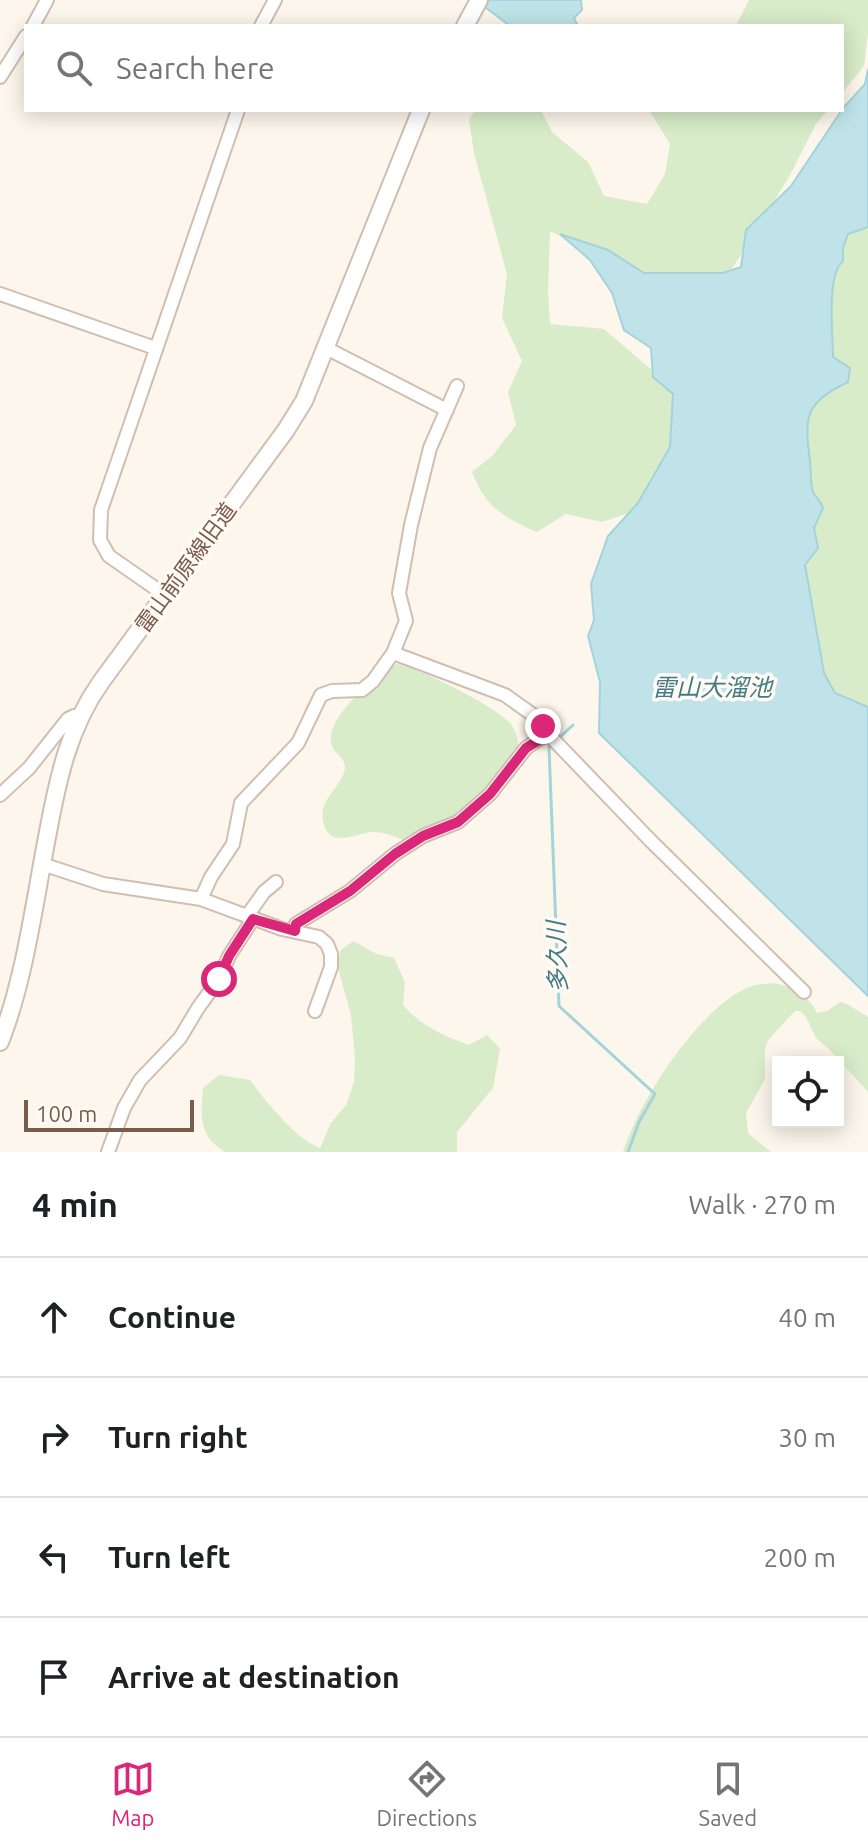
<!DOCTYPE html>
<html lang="en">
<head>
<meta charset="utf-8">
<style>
  body { margin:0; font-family:Ubuntu,"Noto Sans JP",sans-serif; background:#f2f2f2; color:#202124 }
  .controls { position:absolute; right:24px; bottom:24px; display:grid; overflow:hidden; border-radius:0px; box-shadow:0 4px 20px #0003 }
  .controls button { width:72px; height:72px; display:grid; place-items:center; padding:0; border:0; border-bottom:2px solid #e0e0e0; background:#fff; color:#202124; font:40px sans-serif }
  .scale { position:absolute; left:24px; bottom:20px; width:170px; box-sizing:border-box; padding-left:8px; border:4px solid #7a5c4d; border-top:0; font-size:22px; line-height:28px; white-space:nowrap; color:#7a5c4d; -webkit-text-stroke:6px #fffaf3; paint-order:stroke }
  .stop { position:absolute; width:24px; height:24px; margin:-18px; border:6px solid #db2777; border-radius:50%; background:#fff }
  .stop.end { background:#db2777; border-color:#fff; box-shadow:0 2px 8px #0008 }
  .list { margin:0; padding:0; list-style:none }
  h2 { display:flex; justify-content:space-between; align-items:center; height:104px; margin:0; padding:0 32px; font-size:34px }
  h2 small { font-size:26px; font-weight:400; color:#757577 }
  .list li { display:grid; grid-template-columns:52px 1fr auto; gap:24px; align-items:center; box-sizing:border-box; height:120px; padding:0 32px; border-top:2px solid #e0e0e0 }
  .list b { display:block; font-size:30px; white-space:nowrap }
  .list em { font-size:26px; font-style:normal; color:#757577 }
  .icon { flex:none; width:44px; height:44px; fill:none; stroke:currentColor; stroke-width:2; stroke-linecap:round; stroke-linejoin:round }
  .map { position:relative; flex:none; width:868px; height:1152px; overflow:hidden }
  .search { position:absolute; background:#fff; box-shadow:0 4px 20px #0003; left:24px; right:24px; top:24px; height:88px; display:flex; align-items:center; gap:20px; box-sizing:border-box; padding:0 28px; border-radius:0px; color:#757577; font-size:30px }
  .sheet { height:584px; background:#fff }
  nav { display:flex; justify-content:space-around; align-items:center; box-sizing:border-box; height:112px; border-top:2px solid #e0e0e0; background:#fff; font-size:22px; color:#757577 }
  nav a { display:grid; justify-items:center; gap:4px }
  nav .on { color:#db2777 }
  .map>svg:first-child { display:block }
  .green { fill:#d8ecc9 }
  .water { fill:#bfe3e8; stroke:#a5d3da; stroke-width:2 }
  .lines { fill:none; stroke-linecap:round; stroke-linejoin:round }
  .stream { stroke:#a5d3da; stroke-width:3 }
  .minor-casing { stroke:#d1beb0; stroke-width:16 }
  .tertiary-casing { stroke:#d1beb0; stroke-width:20 }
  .minor { stroke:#fff; stroke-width:12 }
  .tertiary { stroke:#fff; stroke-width:16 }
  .route { stroke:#db2777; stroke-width:10 }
  .labels { text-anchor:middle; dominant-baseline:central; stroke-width:7; stroke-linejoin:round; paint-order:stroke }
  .street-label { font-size:22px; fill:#7a5c4d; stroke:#fffaf3 }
  .water-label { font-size:24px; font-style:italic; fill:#437c86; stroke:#fffaf3 }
</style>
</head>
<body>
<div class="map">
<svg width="868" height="1152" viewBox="0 0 868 1152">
  <rect width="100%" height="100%" fill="#fdf6ec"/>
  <path class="green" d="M749,0h119v33l-4,33 -22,27v-67h-106z
    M475,110h66l11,22 36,30 16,34 43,8 18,-30 5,-30 -21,-34h179l-12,14 -27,53 -62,100 -86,1 -91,-47 -2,59 2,34 54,5 78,67 -3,47 -32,64 -45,15 -36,-8 -29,18c-34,-15 -51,-24 -65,-60l21,-17 23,-30 -8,-33 14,-31 -20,-43 5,-44 -33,-121 -5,-33z
    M868,217v500l-47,-31 -21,-95 -2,-161 28,-69v-77l14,-53z
    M397,664c22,4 98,42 113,59 7,9 9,18 8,30l-68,78c-17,9 -33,15 -52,7 -8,-3 -15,-6 -24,-6 -15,-1 -45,20 -51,-11 -5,-23 22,-36 22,-55 -1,-9 -11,-13 -13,-20 -10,-27 45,-71 65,-82z
    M353,941l24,13 17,4 11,25 -2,22c18,21 41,31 66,40l18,-10 13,14 -7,39 -36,44v20h-232c-27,-16 -24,-36 -22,-64l16,-13 31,5c15,21 47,60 70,68l11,-25 15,-18 8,-23 1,-24 -4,-43 -13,-47 2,-17z
    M774,983c18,4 35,12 43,30l10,-2 13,-9 7,2 21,13v75l-38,-42 -14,-12 -10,-21 -6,-6h-5l-27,29 -3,9v30l-19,34 2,20 23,19h-148c15,-50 80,-152 132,-167 6,-1 13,-1 19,-2z"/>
  <path class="water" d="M489,0h92l1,10 -8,8 4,8h-68l-25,-19z
    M868,69v158l-20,7 -5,14v13c-17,14 -10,74 -10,96l17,11 -2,14c-43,21 -44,34 -38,79 1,9 0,23 3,31 3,6 8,9 10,16l-9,20 4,20 -13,17 19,108 11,20 33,14v289l-269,-263 1,-51 -12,-46 6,-16 -3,-36 17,-48 30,-33 32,-56 3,-53 -20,-17 -2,-29 -27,-18 -12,-37 -22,-33 -30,-26 48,16 36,23h79l18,-6 5,-37 45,-44 52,-78 22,-24z"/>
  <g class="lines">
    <path class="stream" d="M558,739l15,-14
      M552,744l-3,3 10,259 96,88 -16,28 -11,30"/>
    <defs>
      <path id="minor" d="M33,26l14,-26
        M261,26l14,-26
        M0,77l26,-41
        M0,294l155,54
        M326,348l121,62
        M165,595l-56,-39 -9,-16 1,-30 137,-400
        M393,653l112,42 35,25 4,17
        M0,795l29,-27 39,-49 6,-3 5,3
        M42,864l61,20 98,15 81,30 37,8 8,7 4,10v13l-16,44
        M201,899l10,-22 22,-33 8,-41 57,-60 23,-48 11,-4 30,-1 11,-9 20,-28 13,-32 -7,-28 12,-68 19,-77 27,-62
        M247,916l17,-24 12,-10
        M295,931l1,-7 54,-33 45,-37 28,-18 35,-14 32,-28 36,-46 16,-11 8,-1 100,104 154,152
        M108,1152l16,-44 16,-28 40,-42 18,-30 21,-29 10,-23 24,-37"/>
      <path id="tertiary" d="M465,26l14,-26
        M0,1042c25,-63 35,-144 48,-210 10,-54 21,-105 53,-150l185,-252 18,-29 117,-291"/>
    </defs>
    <use href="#minor" class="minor-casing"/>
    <use href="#tertiary" class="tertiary-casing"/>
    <use href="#minor" class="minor"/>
    <use href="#tertiary" class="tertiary"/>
  </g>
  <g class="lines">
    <path class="route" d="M219,979l10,-23 24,-37 42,12 1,-7 54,-33 45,-37 28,-18 35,-14 32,-28 36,-46 18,-11 -1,-11"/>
  </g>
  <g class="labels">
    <g class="street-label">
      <text transform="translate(185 567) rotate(-54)">雷山前原線旧道</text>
    </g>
    <g class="water-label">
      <text x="712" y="687">雷山大溜池</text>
      <text transform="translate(557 957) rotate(-92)">多久川</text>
    </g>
  </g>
</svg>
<div class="controls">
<button><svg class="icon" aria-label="locate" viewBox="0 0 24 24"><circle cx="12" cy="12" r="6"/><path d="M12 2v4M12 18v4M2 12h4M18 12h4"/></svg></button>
</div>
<div class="scale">100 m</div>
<div class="stop" style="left:219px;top:979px"></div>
<div class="stop end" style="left:543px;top:726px"></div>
<div class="search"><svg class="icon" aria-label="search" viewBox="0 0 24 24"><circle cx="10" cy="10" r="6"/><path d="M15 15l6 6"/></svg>Search here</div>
</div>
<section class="sheet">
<h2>4 min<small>Walk · 270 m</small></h2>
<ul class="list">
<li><svg class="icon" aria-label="ahead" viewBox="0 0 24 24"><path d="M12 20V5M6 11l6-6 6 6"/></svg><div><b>Continue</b></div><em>40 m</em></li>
<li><svg class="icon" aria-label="right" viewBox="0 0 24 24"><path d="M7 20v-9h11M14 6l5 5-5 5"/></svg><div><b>Turn right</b></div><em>30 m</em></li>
<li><svg class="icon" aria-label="left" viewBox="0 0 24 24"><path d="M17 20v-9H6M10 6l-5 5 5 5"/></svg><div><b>Turn left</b></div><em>200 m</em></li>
<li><svg class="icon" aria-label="arrive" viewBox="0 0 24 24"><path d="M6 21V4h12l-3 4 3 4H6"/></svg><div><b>Arrive at destination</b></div></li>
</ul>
</section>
<nav>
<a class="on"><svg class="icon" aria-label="map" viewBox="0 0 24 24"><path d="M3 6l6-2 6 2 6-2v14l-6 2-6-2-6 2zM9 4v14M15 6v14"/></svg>Map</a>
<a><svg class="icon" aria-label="directions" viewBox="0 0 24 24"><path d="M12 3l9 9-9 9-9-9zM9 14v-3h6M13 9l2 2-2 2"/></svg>Directions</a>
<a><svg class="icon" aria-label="saved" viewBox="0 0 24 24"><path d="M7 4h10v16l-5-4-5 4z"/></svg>Saved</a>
</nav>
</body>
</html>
